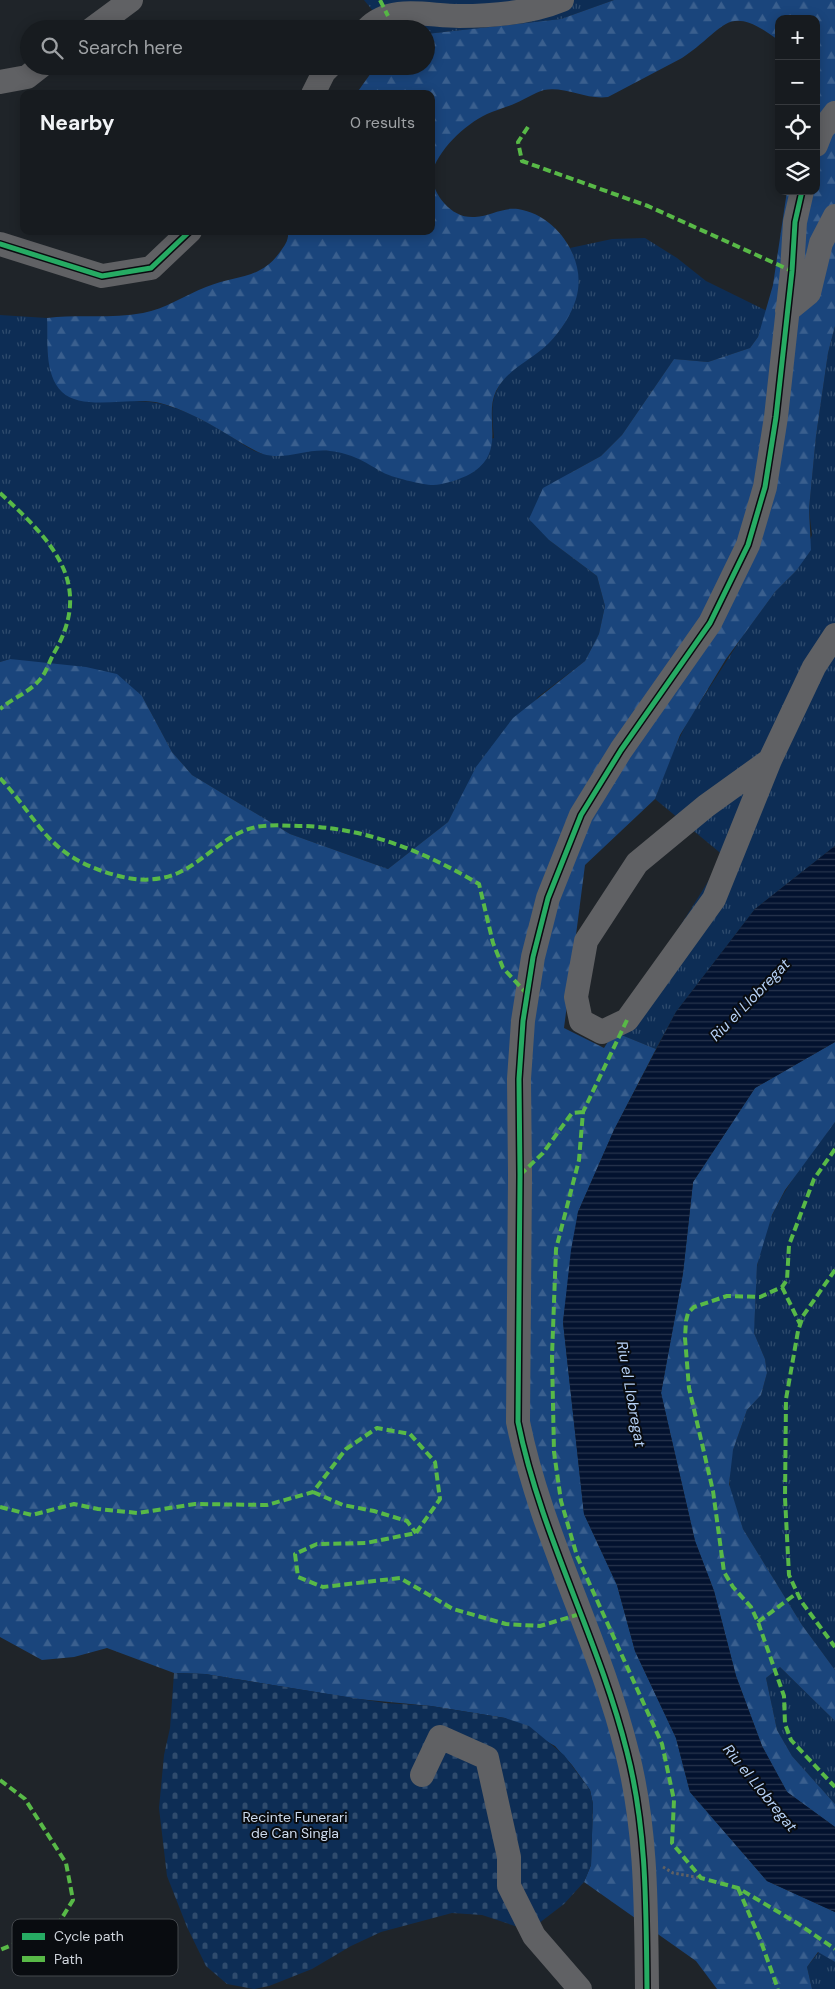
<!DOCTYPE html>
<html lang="en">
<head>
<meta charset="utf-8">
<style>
  body { margin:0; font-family:"DM Sans",sans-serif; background:#24282c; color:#f1f3f6 }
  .controls { position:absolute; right:15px; top:15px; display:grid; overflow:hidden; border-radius:10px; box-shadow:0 2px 12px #0003 }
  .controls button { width:45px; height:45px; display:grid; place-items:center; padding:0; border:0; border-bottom:1px solid #36393d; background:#171b1f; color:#f1f3f6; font:25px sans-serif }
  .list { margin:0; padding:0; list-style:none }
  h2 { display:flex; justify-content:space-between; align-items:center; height:65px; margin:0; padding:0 20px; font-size:21px }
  h2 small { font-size:16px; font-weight:400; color:#9ea1a4 }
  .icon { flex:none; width:28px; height:28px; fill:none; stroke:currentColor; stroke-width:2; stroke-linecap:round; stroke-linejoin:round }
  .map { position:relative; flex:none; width:835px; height:1989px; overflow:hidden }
  .search { position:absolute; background:#171b1f; box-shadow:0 2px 12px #0003; left:20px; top:20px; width:415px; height:55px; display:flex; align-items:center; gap:12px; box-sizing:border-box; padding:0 18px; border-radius:28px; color:#9ea1a4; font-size:19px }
  .panel { position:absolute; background:#171b1f; box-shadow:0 2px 12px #0003; left:20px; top:90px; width:415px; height:145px; border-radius:10px }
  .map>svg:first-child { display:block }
  .grass { fill:url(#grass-tufts) }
  .forest { fill:url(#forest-firs) }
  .cemetery { fill:url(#cemetery-stones) }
  .water { fill:url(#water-rules) }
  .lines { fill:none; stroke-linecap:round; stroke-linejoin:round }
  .path { stroke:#5f6164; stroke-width:3; stroke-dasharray:2.5 2.5; stroke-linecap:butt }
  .minor { stroke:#606164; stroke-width:24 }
  .quiet { stroke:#58b947; stroke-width:4; stroke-dasharray:8 4; stroke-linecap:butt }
  .cycleway-casing { stroke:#090c10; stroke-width:8 }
  .cycleway { stroke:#26ab63; stroke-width:5 }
  .labels { text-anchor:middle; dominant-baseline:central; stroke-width:4; stroke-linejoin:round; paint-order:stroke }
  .park-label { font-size:14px; fill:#cddaed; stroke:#090c10 }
  .water-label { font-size:15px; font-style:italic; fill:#b6d1f6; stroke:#090c10 }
  .key { fill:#090c10; stroke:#44484d; stroke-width:1 }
  .key-label { font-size:14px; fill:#cfd4db }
</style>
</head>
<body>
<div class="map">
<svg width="835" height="1989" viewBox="0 0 835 1989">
  <defs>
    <pattern id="grass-tufts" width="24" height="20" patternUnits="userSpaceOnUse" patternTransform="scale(1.25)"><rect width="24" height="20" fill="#0d2d55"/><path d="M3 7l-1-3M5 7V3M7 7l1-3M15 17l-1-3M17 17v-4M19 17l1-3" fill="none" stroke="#2f4b6d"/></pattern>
    <pattern id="forest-firs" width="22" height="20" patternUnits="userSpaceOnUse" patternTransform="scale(1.25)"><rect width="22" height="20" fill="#1a457c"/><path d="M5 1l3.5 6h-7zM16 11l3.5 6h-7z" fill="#3a5f8e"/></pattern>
    <pattern id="cemetery-stones" width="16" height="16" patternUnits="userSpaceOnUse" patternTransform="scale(1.25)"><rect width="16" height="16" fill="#0d2d55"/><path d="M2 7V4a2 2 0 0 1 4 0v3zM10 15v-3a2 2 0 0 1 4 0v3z" fill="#2f4b6d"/></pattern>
    <pattern id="water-rules" width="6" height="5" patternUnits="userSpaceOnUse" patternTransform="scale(1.25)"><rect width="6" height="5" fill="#03122f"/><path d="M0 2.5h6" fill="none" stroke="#27344d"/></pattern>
  </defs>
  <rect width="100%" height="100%" fill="#1f2429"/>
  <path class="grass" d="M364,0h250l-53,19 -135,15v-5h-38z
    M645,238l32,20 29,23 61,30 -9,26 -8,11 -42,14 -34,-3 -52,76 -21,21 -31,17 -21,67 48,36 8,30 -6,28 -14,27 -47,36 -76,99 -14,26 -60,47 -98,-35 -98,-59 -20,-23 -30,-56 -132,-37 -10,3v-347l47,3 1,39 29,42c32,6 63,-3 95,8 19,6 37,16 55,27 11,6 24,18 37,20 18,3 34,-4 53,-4 25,-1 47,8 67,23l110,-35c-1,-14 -4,-33 2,-46 21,-46 72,-36 78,-103 2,-18 4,-25 -4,-41l42,-9z
    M835,326v520l-80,63 -79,103 -20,37 -42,-17 110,-176 -69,-57 18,-48 15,-30 54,-84 33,-45 21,-21 16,-36 -3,-26 7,-73 12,-83z
    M835,1122v548l-33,-45 -59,-96 -13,-39 -1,-26 4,-14 14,-40 14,-15 6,-22 -2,-14 -11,-26v-8c2,-19 1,-39 3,-58 7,-57 45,-101 78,-145z
    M780,1667l55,54v83l-43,-48 -15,-26 -11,-52z
    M819,1952l16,10v27h-23l-5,-22z"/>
  <path class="forest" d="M614,0h221v326l-7,27 -12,83 -7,73 2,41 -15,21 -21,21 -49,67 -46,76 -25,64 -70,66 -21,163 40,20 10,-16 42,17 -42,81 -36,82 -15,110 21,192 33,71 18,66 41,87 14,54 77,89 68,31v50l-17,-10 -11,15 5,22h-95l-21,-28 -112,-79 7,-17 2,-61 -3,-14 -18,-25 -17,-19 -50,-28 -74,-12 -73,-7 -153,-25 -31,-1 -67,-25 -33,9 -32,3 -42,-23v-975l10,-3 76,8 31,7 25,22 30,56 20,23 98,59 98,35 60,-47 28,-55 37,-49 72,-57 14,-27 6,-28 -8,-30 -48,-36 -20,-21 14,-31 58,-32 21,-21 52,-76 34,3 42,-14 8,-11 15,-52 14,-94h29v-97l2,-4 -2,-3v-68h-37v22c-53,-41 -53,-12 -97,17l-74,39c-22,3 -43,-11 -64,-7 -10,3 -19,9 -28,13 -9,4 -20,7 -29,11 -23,11 -49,36 -56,61v-81h-75l20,-28h50v-32l135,-15z
    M431,175c3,21 21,44 44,42 15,-1 28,-10 43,-8 39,6 70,51 58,90 -5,16 -15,32 -27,44 -17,17 -41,25 -53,48 -13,27 12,61 -26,83 -9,5 -27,11 -37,11 -10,0 -43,-8 -51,-13 -19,-11 -29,-18 -52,-21 -23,-3 -45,10 -67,3 -13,-5 -26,-14 -38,-21 -20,-12 -42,-24 -65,-30 -28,-7 -77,9 -98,-11 -18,-17 -14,-52 -15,-74 32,-4 64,1 96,-5 22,-4 42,-18 63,-26 30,-12 54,-7 74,-35 5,-7 9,-12 8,-21h143z
    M835,1042v80l-50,68 -13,25 -15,50 -3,68 11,26 2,14 -6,22 -14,15 -14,40 -4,34 14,45 59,96 33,45v51l-55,-54 -14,11 11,52 15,26 43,48v23l-48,-35 -25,-46 -26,-70 -22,-85 -19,-50 -34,-148 22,-120 10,-91 62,-94z"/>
  <path class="cemetery" d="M174,1673l31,1 180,29 46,3 74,12 24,8 35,29 26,35 3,14 -2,61 -7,17 -20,22 -30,23 -13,1 -39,-13 -30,-2 -71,19 -30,14 -39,23 -43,17 -15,3 -27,-5 -21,-18 -19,-39 -20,-51 -8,-68 5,-53 6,-27z"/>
  <path class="water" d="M835,846v196l-80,46 -62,94 -10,91 -22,120 34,148 19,50 22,85 26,70 25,46 48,35v85l-68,-31 -77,-89 -14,-54 -41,-87 -18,-66 -33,-71 -21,-192 8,-72 7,-38 36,-82 62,-118 79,-103z"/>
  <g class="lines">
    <path class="path" d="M663,1867l10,6 28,5"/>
    <path class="minor" d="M92,29l39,-29
      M367,29c24,-25 61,-13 92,-13 33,0 72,-3 103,-16
      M0,82l27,-5 14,-11
      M313,94l11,-22 6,-6
      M816,145l6,-15 13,-17
      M0,244l102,32 49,-8 39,-37
      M787,311l22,-18 12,-50 14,-27
      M770,760l-64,46 -69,57 -51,78 -10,56 5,24 21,11 25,-12 87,-121 56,-139 44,-93 21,-32
      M422,1775l18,-38 47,21 22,99v29l25,50 46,53
      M647,1989c-1,-80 0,-159 -20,-237 -28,-113 -86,-216 -109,-330l2,-247 -1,-96 4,-58 10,-64 15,-59 33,-83 40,-65 89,-127 38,-78 17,-58 11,-70 16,-146 3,-49 7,-31"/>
    <path class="quiet" d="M380,0l8,16
      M528,127l-10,15 4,19 126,45 144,65
      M0,493c51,47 95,90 54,160 -4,7 -7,17 -12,24 -11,15 -28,20 -42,32
      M0,778c43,47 47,78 115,97 21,6 42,7 63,-2 27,-12 48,-40 78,-46 16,-3 33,-1 49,-1 64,3 120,26 174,58l14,59 10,25 24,26
      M627,1020l-44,92 -4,48 -23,89 -4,107 2,96 7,49 16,55 85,188 12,56 -2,43 29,35 37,10 59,35 38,26
      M835,1149l-21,30 -25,66 -2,35 -5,7 -22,10 -33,-1 -33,11 -6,6 -2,8 -1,17 4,50 24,103 11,81 9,15 18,20 7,15 26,74 1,28 6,16 44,47
      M520,1175l23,-22 29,-40 11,-1
      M835,1270l-32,46 -5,15 -12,68 -1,99 4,77 12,26 34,46
      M782,1287l18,37
      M313,1492l30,13 31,6 33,10 9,12
      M0,1507l32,8 42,-11 24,5 40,4 57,-9 72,1 46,-13 33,-43 31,-21 33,6 25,28 5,37 -24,34 -50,10 -49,1 -22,10 3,23 25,10 77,-9 53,31 53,15 34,2 40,-12
      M758,1622l39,-29
      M0,1780l25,19 41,64 7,37 -16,26 -57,24
      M738,1888l22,51 18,50"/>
    <defs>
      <path id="cycleway" d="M0,244l102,32 49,-8 39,-37
        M647,1989c-1,-80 0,-159 -20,-237 -28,-113 -86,-216 -109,-330l2,-247 -1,-96 4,-58 10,-64 15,-59 33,-83 40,-65 89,-127 38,-78 17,-58 11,-70 16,-146 3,-49 7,-31"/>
    </defs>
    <use href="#cycleway" class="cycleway-casing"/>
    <use href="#cycleway" class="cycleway"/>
  </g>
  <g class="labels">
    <g class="park-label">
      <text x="295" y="1817">Recinte Funerari<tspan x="295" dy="16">de Can Singla</tspan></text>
    </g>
    <g class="water-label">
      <text transform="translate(750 1000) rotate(-46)">Riu el Llobregat</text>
      <text transform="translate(631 1394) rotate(80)">Riu el Llobregat</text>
      <text transform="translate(760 1788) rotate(51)">Riu el Llobregat</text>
    </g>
  </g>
  <rect x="12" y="1919" width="166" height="57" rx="8" class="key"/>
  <rect x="22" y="1933" width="23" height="7" fill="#26ab63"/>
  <rect x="22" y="1956" width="23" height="6" fill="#58b947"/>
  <g class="key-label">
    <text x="54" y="1941">Cycle path</text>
    <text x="54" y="1964">Path</text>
  </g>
</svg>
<div class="controls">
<button>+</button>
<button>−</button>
<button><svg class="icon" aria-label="locate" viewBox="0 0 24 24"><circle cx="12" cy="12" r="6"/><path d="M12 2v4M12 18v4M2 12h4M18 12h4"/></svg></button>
<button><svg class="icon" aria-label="layers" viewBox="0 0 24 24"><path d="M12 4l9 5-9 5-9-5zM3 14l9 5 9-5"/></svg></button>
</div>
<div class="search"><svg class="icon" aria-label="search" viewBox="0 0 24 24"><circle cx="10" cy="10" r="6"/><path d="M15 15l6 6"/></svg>Search here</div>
<section class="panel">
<h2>Nearby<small>0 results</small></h2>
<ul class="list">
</ul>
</section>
</div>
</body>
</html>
